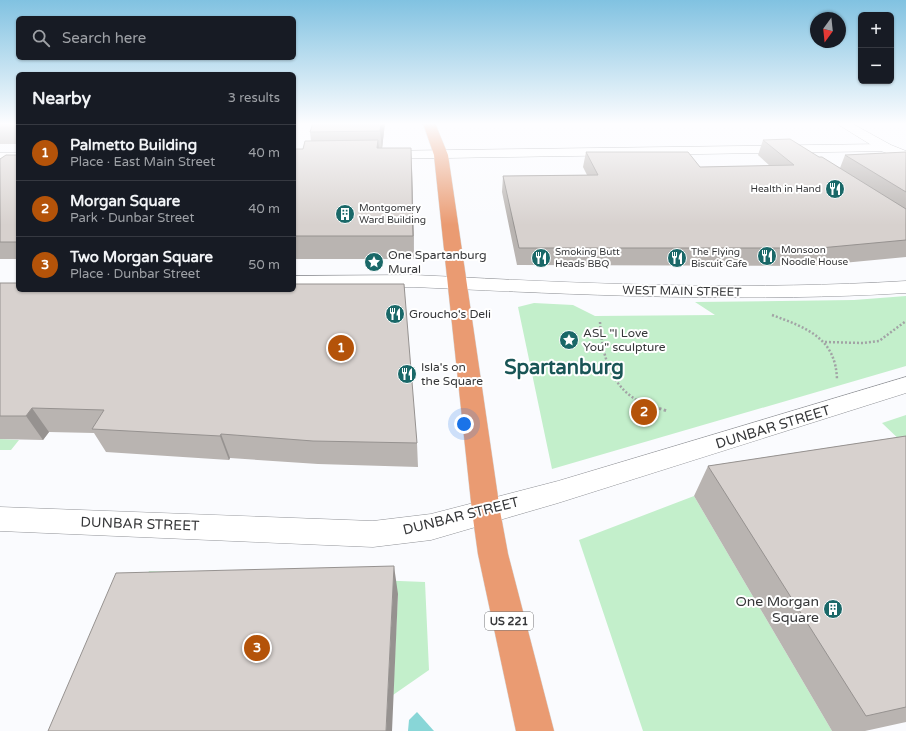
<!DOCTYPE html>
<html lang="en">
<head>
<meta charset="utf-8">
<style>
  body { margin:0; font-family:"Varela Round",sans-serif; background:#242831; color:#f1f3f6 }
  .controls { position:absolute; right:12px; top:12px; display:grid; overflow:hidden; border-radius:6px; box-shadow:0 1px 3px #0004 }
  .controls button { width:36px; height:36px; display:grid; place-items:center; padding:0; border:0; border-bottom:1px solid #363941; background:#171b24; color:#f1f3f6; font:20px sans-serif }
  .compass { position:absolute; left:810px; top:12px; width:36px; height:36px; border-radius:50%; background:#171b24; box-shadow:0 1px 3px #0004; rotate:195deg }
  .you { position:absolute; left:464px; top:424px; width:14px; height:14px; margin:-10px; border:3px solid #fff; border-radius:50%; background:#1a73e8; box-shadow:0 0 0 6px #1a73e833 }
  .badge { display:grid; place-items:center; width:26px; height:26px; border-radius:50%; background:#b45309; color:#fff; font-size:13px; font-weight:700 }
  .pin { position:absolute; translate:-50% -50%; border:2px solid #fff; box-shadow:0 1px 4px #0006 }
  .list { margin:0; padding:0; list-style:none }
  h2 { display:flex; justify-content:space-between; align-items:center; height:52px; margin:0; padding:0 16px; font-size:17px }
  h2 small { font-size:13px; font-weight:400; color:#9ea1a6 }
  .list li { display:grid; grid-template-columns:26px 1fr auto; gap:12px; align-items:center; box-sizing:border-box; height:56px; padding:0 16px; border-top:1px solid #363941 }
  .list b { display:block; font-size:15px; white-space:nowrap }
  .list p { margin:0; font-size:13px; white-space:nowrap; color:#9ea1a6 }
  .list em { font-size:13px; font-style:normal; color:#9ea1a6 }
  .icon { flex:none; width:22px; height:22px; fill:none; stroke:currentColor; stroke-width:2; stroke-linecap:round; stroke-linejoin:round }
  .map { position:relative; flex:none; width:906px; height:731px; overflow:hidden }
  .search { position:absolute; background:#171b24; box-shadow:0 1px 3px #0004; left:16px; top:16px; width:280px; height:44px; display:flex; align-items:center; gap:10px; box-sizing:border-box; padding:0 14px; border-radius:6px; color:#9ea1a6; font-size:15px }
  .panel { position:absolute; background:#171b24; box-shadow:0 1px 3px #0004; left:16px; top:72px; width:280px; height:220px; border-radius:6px }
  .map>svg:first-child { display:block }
  .green { fill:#c3efcb }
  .water { fill:#88d6d7 }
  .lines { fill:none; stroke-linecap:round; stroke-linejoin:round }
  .street-casing { stroke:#909297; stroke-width:1 }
  .secondary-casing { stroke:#909297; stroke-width:1 }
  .primary-casing { stroke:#d7d7d7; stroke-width:1 }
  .path-far1 { stroke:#a2a3a5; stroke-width:2.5; stroke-dasharray:2 2; stroke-linecap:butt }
  .path { stroke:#a2a3a5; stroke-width:3; stroke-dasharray:2.5 2.5; stroke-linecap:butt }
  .street { fill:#fff; fill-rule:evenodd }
  .secondary { fill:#fff; fill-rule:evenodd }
  .primary { fill:#ea9b72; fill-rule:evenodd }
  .wall { fill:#b9b4b1 }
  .shaded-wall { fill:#969290 }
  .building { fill:#d7d1ce; stroke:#969290 }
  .labels { text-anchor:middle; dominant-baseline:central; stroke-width:4; stroke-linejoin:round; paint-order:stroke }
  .far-poi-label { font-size:10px; fill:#363739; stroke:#fff; text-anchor:start }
  .shield { fill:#fff; stroke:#727374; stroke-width:1 }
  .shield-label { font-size:11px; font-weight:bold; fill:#363739 }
  .poi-label { font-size:12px; fill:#363739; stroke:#fff; text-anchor:start }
  .street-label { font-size:12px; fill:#363739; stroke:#fff }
  .near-street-label { font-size:14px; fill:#363739; stroke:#fff }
  .near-poi-label { font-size:14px; fill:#363739; stroke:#fff; text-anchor:end }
  .town-label { font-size:20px; font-weight:bold; fill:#195556; stroke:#fff }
</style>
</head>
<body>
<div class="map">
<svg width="906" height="731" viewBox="0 0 906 731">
  <rect width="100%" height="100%" fill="#fafbfe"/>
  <path class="green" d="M906,296v70l-354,103 -34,-162 16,-4 39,2 22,11 120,-1 -20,-13 159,-2z
    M906,415v30h-1l-23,-22z
    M0,439l19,1 -8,10h-11z
    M694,496l138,235h-189l-64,-191z
    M149,571l276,11 4,88 -36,25 5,-101 -261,7z"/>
  <path class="water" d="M417,712l17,19h-26l1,-11z"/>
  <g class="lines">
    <defs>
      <path id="street" d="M837,123h14l40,22 15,6v9l-25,-9 -42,-26z
        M457,277c150,8 299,13 449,4v12c-150,9 -299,3 -449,-4l-7,-2 -2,-4 2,-4z
        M906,377v16l-348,110 -127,37 -58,7 -373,-16v-24l373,14 58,-7 127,-33z"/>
      <path id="secondary" d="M886,144l5,1 1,3 -1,3 -510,8 -5,-1 -2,-3 2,-3 5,-1z
        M0,153h18v8h-18z
        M414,275l43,2 7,2 2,4 -2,4 -7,2 -43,-2 -120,1v-12z"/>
      <path id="primary" d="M423,123h12l13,32 52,356 8,43 46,177h-38l-38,-177 -6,-43 -38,-356z"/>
    </defs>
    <use href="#street" class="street-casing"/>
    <use href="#secondary" class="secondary-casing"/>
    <use href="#primary" class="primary-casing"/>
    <path class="path-far1" d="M772,315c35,13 64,23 65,65
      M600,322c2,33 10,65 42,81
      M825,342l38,1 16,-2 27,-20"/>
    <path class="path" d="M640,402l27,9"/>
    <use href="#street" class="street"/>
    <use href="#secondary" class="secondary"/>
    <use href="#primary" class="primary"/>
  </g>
  <path class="wall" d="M0,123h18v21h-18z
    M385,123l-3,25 30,20 2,91h-120v-110h9l8,-8 -1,-9z
    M763,140l56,17 21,11 5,-13 61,-3v105l-95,9 -294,-1 -15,-73 1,-16 84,-1 -4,-8 3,-15 114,15 70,-1 -12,-11z
    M18,155v104h-18v-100z
    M0,283l417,160 1,24 -100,-3 -88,-6 -1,2 -123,-8 -12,-19 -45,-1 -6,8 -43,-1z
    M906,436v286l-41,9h-33l-138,-235 14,-30z"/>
  <path class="shaded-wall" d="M381,123h4l-3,26 -2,-18z
    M378,140l2,20 -3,-12z
    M411,148l1,20 2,91 -1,-23z
    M32,408l17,24 -6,8 -17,-24z
    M221,434l9,24 -1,2 -9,-24z
    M394,566l4,28 -6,137h-6z"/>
  <path class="building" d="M313,123h68l-1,8 -70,1z
    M790,139l29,18h3l84,52v31l-86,8h-301l-16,-72 95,-1 -12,-23h102l12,15 94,-2 -31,-25z
    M378,140l-1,8h34l2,88h-119v-87h9l2,-8z
    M906,152v40l-61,-37z
    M6,155h12v87h-18v-83z
    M0,283h18v7h276v-6h110l13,159 -104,-2 -92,-7 -1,2 -128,-7 12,-19 -72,-2 -6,8h-26z
    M906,436v271l-40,9 -158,-250z
    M394,566l-8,165h-338l68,-158z"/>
  <linearGradient id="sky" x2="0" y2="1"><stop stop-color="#81c2e1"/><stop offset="0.55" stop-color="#fdfdff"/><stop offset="1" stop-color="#fdfdff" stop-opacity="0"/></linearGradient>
  <rect width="906" height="225" fill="url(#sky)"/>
  <defs>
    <symbol id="restaurant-disc" viewBox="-11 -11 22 22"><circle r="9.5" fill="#1a6868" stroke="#fff"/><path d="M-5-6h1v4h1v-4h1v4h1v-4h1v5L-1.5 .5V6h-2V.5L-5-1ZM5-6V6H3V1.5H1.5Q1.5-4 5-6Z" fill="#fff"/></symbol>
    <symbol id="building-disc" viewBox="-11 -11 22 22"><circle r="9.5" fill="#1a6868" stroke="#fff"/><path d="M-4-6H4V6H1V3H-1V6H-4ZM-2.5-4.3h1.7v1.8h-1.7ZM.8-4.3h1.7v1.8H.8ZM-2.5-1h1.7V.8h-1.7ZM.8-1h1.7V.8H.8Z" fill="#fff"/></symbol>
    <symbol id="sight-disc" viewBox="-11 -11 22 22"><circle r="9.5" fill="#1a6868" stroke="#fff"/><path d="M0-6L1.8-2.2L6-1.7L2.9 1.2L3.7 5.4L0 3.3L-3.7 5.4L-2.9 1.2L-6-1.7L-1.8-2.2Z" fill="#fff"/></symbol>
  </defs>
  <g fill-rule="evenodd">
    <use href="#restaurant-disc" x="824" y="178" width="22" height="22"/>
    <use href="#building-disc" x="334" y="203" width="22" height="22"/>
    <use href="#restaurant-disc" x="756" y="245" width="22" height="22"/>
    <use href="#restaurant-disc" x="530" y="247" width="22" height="22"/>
    <use href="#restaurant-disc" x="666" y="247" width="22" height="22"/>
    <use href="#sight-disc" x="363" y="251" width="22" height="22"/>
    <use href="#restaurant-disc" x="384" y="303" width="22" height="22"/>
    <use href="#sight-disc" x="558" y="329" width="22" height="22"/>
    <use href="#restaurant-disc" x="396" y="363" width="22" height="22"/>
    <use href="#building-disc" x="822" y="598" width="22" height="22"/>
  </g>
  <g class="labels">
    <g class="far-poi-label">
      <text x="821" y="189" text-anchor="end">Health in Hand</text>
      <text x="359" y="208">Montgomery<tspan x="359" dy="12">Ward Building</tspan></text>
      <text x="781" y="250">Monsoon<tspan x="781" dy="12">Noodle House</tspan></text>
      <text x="555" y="252">Smoking Butt<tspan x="555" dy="12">Heads BBQ</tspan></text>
      <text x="691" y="252">The Flying<tspan x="691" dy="12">Biscuit Cafe</tspan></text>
    </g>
    <rect class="shield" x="485" y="612" width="48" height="18" rx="3"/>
    <g class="shield-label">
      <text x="509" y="621">US 221</text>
    </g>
    <g class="poi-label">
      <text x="388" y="255">One Spartanburg<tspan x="388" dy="14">Mural</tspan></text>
      <text x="409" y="314">Groucho's Deli</text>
      <text x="583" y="333">ASL "I Love<tspan x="583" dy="14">You" sculpture</tspan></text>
      <text x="421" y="367">Isla's on<tspan x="421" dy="14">the Square</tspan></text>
    </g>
    <g class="street-label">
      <text transform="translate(682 291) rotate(1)">WEST MAIN STREET</text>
    </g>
    <g class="near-street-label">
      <text transform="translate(773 427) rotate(-17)">DUNBAR STREET</text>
      <text transform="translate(461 516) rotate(-14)">DUNBAR STREET</text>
      <text transform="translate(140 524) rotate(2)">DUNBAR STREET</text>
    </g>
    <g class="near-poi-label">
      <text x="819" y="601">One Morgan<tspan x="819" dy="16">Square</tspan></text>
    </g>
    <g class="town-label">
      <text x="564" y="368">Spartanburg</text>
    </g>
  </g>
</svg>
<div class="controls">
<button>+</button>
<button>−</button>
</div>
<svg class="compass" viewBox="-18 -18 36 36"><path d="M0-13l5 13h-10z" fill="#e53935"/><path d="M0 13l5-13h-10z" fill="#9ea1a6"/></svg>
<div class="you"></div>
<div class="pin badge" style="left:341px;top:348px">1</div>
<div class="pin badge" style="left:644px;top:412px">2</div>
<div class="pin badge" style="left:257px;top:648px">3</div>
<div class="search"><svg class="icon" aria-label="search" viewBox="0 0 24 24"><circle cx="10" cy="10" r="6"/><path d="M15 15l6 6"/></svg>Search here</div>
<section class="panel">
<h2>Nearby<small>3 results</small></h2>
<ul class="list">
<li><span class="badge">1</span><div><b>Palmetto Building</b><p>Place · East Main Street</p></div><em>40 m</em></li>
<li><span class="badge">2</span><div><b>Morgan Square</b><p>Park · Dunbar Street</p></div><em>40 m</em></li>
<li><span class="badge">3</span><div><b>Two Morgan Square</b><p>Place · Dunbar Street</p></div><em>50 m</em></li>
</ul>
</section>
</div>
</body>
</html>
